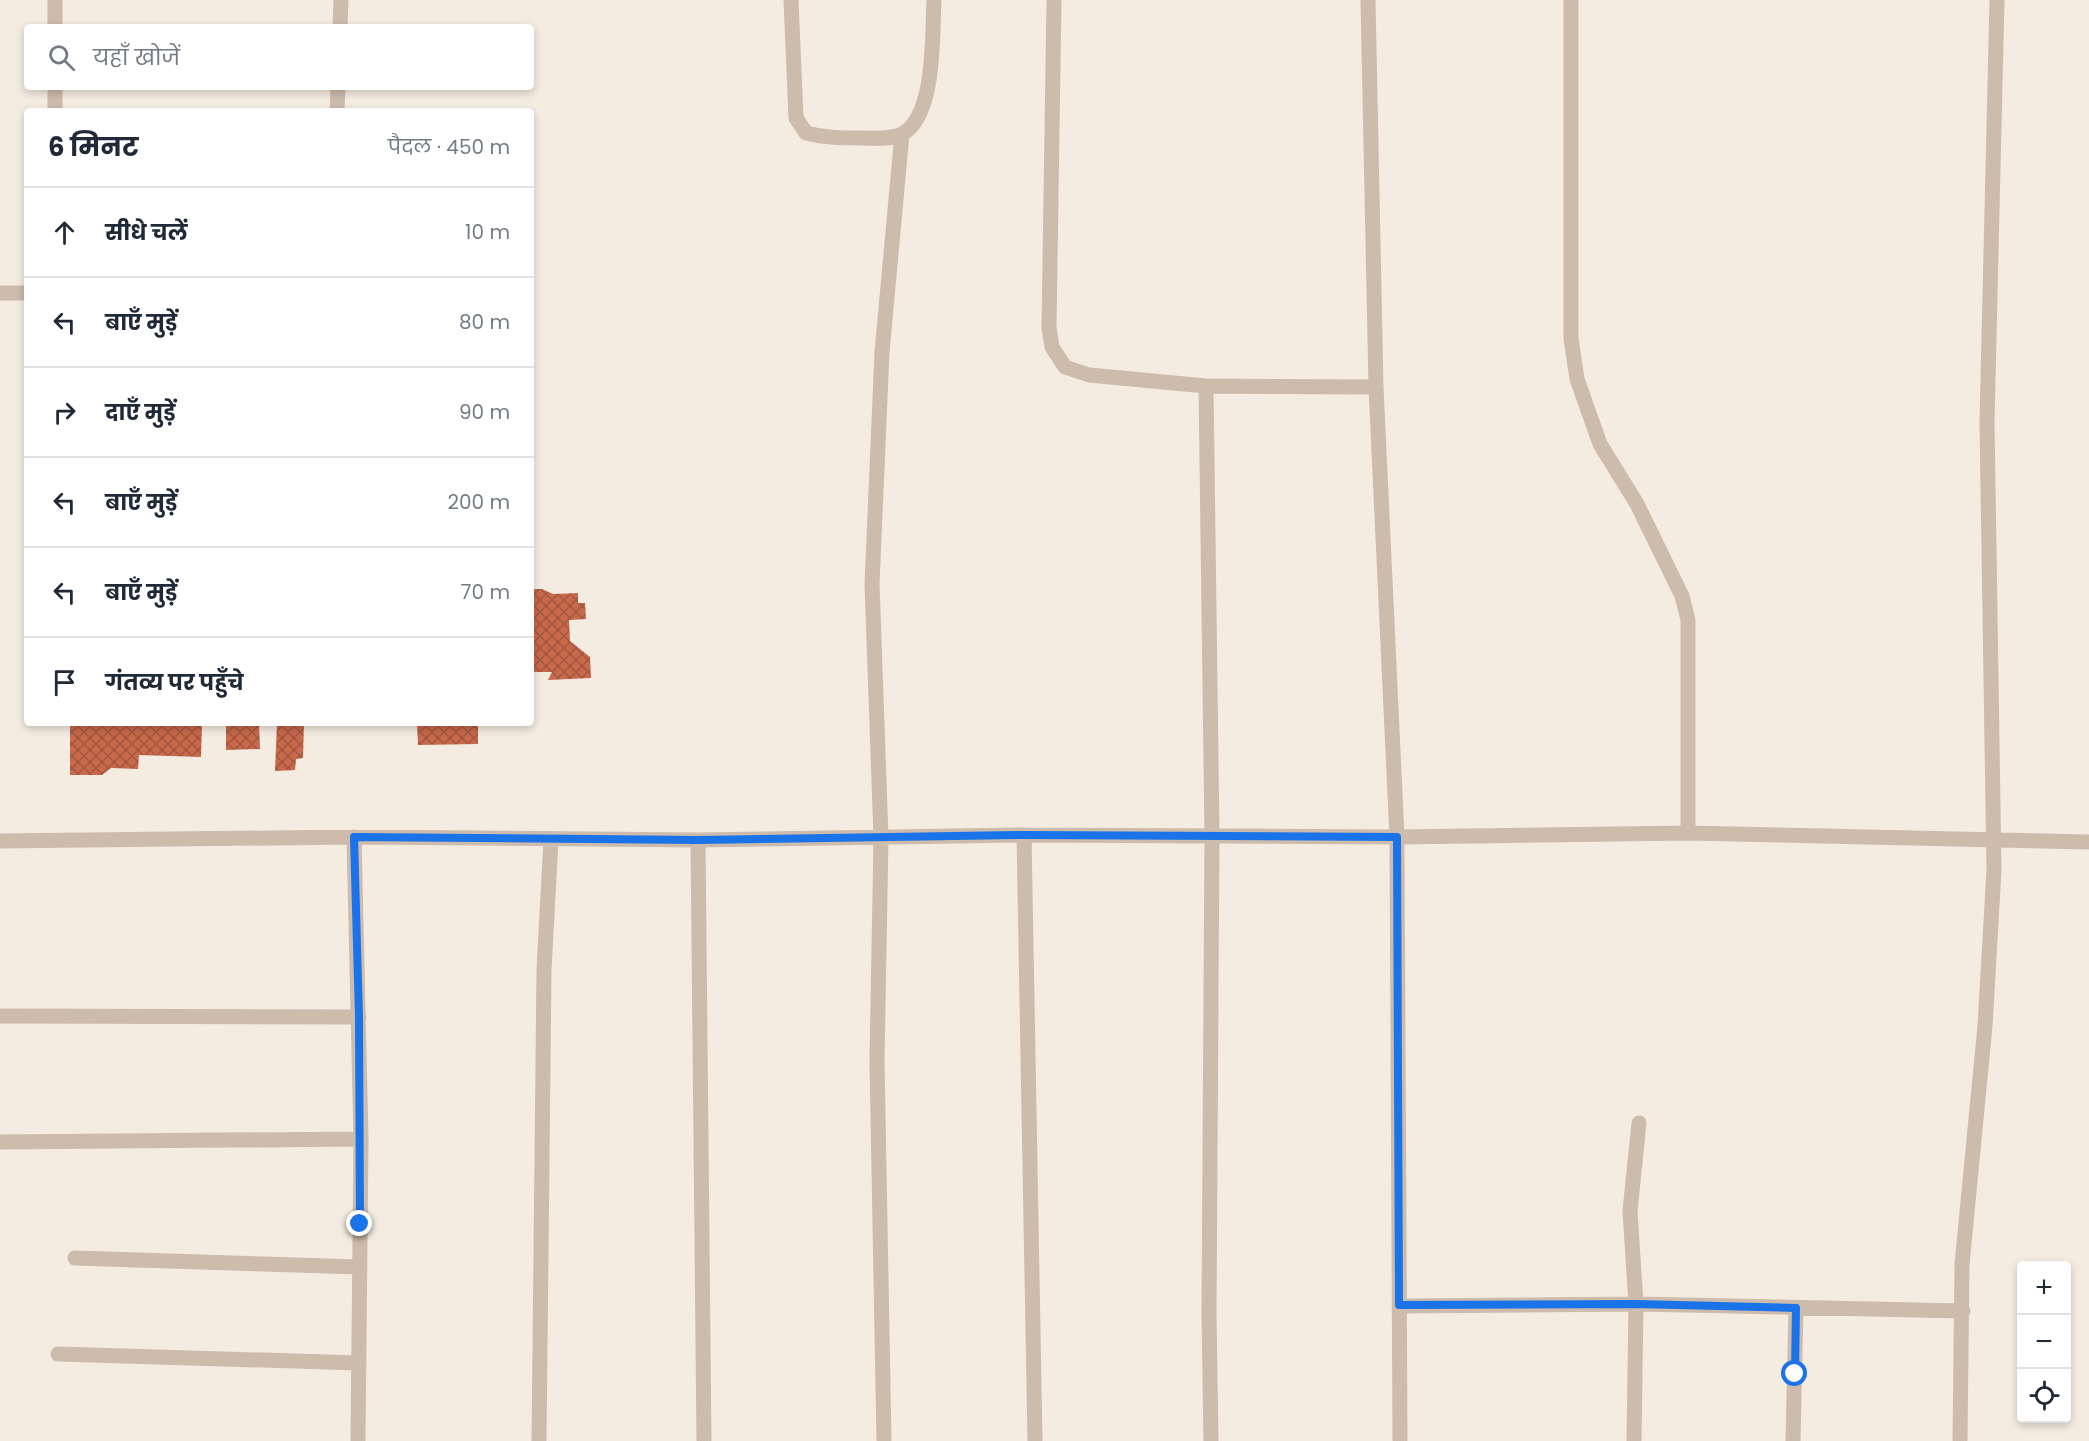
<!DOCTYPE html>
<html lang="hi">
<head>
<meta charset="utf-8">
<style>
  body { margin:0; font-family:Poppins,"Noto Sans Devanagari",sans-serif; background:#f6f6f7; color:#1f2937 }
  .controls { position:absolute; right:18px; bottom:18px; display:grid; overflow:hidden; border-radius:6px; box-shadow:0 3px 9px #0003 }
  .controls button { width:54px; height:54px; display:grid; place-items:center; padding:0; border:0; border-bottom:2px solid #e0e1e3; background:#fff; color:#1f2937; font:30px sans-serif }
  .stop { position:absolute; width:18px; height:18px; margin:-14px; border:4px solid #1a73e8; border-radius:50%; background:#fff }
  .stop.end { background:#1a73e8; border-color:#fff; box-shadow:0 2px 6px #0008 }
  .list { margin:0; padding:0; list-style:none }
  h2 { display:flex; justify-content:space-between; align-items:center; height:78px; margin:0; padding:0 24px; font-size:26px }
  h2 small { font-size:20px; font-weight:400; color:#747a83 }
  .list li { display:grid; grid-template-columns:39px 1fr auto; gap:18px; align-items:center; box-sizing:border-box; height:90px; padding:0 24px; border-top:2px solid #e0e1e3 }
  .list b { display:block; font-size:22px; white-space:nowrap }
  .list em { font-size:20px; font-style:normal; color:#747a83 }
  .icon { flex:none; width:33px; height:33px; fill:none; stroke:currentColor; stroke-width:2; stroke-linecap:round; stroke-linejoin:round }
  .map { position:relative; flex:none; width:2089px; height:1441px; overflow:hidden }
  .search { position:absolute; background:#fff; box-shadow:0 3px 9px #0003; left:24px; top:24px; width:510px; height:66px; display:flex; align-items:center; gap:15px; box-sizing:border-box; padding:0 21px; border-radius:6px; color:#747a83; font-size:22px }
  .panel { position:absolute; background:#fff; box-shadow:0 3px 9px #0003; left:24px; top:108px; width:510px; height:618px; border-radius:6px }
  .map>svg:first-child { display:block }
  .building { fill:url(#building-cross-hatch) }
  .lines { fill:none; stroke-linecap:round; stroke-linejoin:round }
  .street { stroke:#cdbbac; stroke-width:15 }
  .route { stroke:#1a73e8; stroke-width:8 }
</style>
</head>
<body>
<div class="map">
<svg width="2089" height="1441" viewBox="0 0 2089 1441">
  <defs>
    <pattern id="building-cross-hatch" width="8" height="8" patternUnits="userSpaceOnUse" patternTransform="scale(1.5)"><rect width="8" height="8" fill="#c8694b"/><path d="M0 0l8 8M0 8l8-8" fill="none" stroke="#a4573f"/></pattern>
  </defs>
  <rect width="100%" height="100%" fill="#f4ebe1"/>
  <path class="building" d="M531,589h11l11,5 25,-1v10h7l1,16 -17,1 1,21 20,16 1,21 -43,2 4,-8h-21z
    M70,723h132l-1,34 -62,-2 -1,14 -27,-1 -9,7h-32z
    M226,723h33l1,26 -34,1z
    M277,723h27l-1,35 -7,1 -1,11 -20,1z
    M417,723h61v21l-60,1z"/>
  <g class="lines">
    <path class="street" d="M55,0v27
      M791,0l5,118 10,15c19,5 35,5 55,5 12,0 29,2 41,-4 34,-18 30,-100 32,-134
      M1054,0l-5,328 3,19 13,20 24,8 117,11 170,1
      M1368,0l8,387 21,450 3,604
      M1571,2v336l6,41 23,65 37,60 45,92 6,24v213
      M340,27l1,-27
      M55,87v24
      M337,111l1,-24
      M0,293h27
      M1206,386l6,449 -3,479 2,127
      M1024,835l11,606
      M354,837l7,302 -3,302
      M698,840l6,601
      M0,841l354,-4 344,3 326,-5 373,2 291,-4 401,9
      M0,1016l359,1
      M0,1142l361,-3
      M75,1258l285,9
      M1399,1306l237,-2 327,7
      M58,1354l301,9
      M539,1441l5,-471 7,-131
      M884,1441l-7,-380 4,-224 -9,-253 10,-232 20,-218
      M1634,1441l2,-137 -6,-93 9,-88
      M1793,1441l3,-133
      M1960,1441l2,-177 23,-238 9,-156 -7,-448 10,-422"/>
  </g>
  <g class="lines">
    <path class="route" d="M360,1224l-1,-207 -5,-180 344,3 326,-5 373,2 2,468 237,-1 160,4 -1,66"/>
  </g>
</svg>
<div class="controls">
<button>+</button>
<button>−</button>
<button><svg class="icon" aria-label="locate" viewBox="0 0 24 24"><circle cx="12" cy="12" r="6"/><path d="M12 2v4M12 18v4M2 12h4M18 12h4"/></svg></button>
</div>
<div class="stop" style="left:1795px;top:1374px"></div>
<div class="stop end" style="left:360px;top:1224px"></div>
<div class="search"><svg class="icon" aria-label="search" viewBox="0 0 24 24"><circle cx="10" cy="10" r="6"/><path d="M15 15l6 6"/></svg>यहाँ खोजें</div>
<section class="panel">
<h2>6 मिनट<small>पैदल · 450 m</small></h2>
<ul class="list">
<li><svg class="icon" aria-label="ahead" viewBox="0 0 24 24"><path d="M12 20V5M6 11l6-6 6 6"/></svg><div><b>सीधे चलें</b></div><em>10 m</em></li>
<li><svg class="icon" aria-label="left" viewBox="0 0 24 24"><path d="M17 20v-9H6M10 6l-5 5 5 5"/></svg><div><b>बाएँ मुड़ें</b></div><em>80 m</em></li>
<li><svg class="icon" aria-label="right" viewBox="0 0 24 24"><path d="M7 20v-9h11M14 6l5 5-5 5"/></svg><div><b>दाएँ मुड़ें</b></div><em>90 m</em></li>
<li><svg class="icon" aria-label="left" viewBox="0 0 24 24"><path d="M17 20v-9H6M10 6l-5 5 5 5"/></svg><div><b>बाएँ मुड़ें</b></div><em>200 m</em></li>
<li><svg class="icon" aria-label="left" viewBox="0 0 24 24"><path d="M17 20v-9H6M10 6l-5 5 5 5"/></svg><div><b>बाएँ मुड़ें</b></div><em>70 m</em></li>
<li><svg class="icon" aria-label="arrive" viewBox="0 0 24 24"><path d="M6 21V4h12l-3 4 3 4H6"/></svg><div><b>गंतव्य पर पहुँचे</b></div></li>
</ul>
</section>
</div>
</body>
</html>
